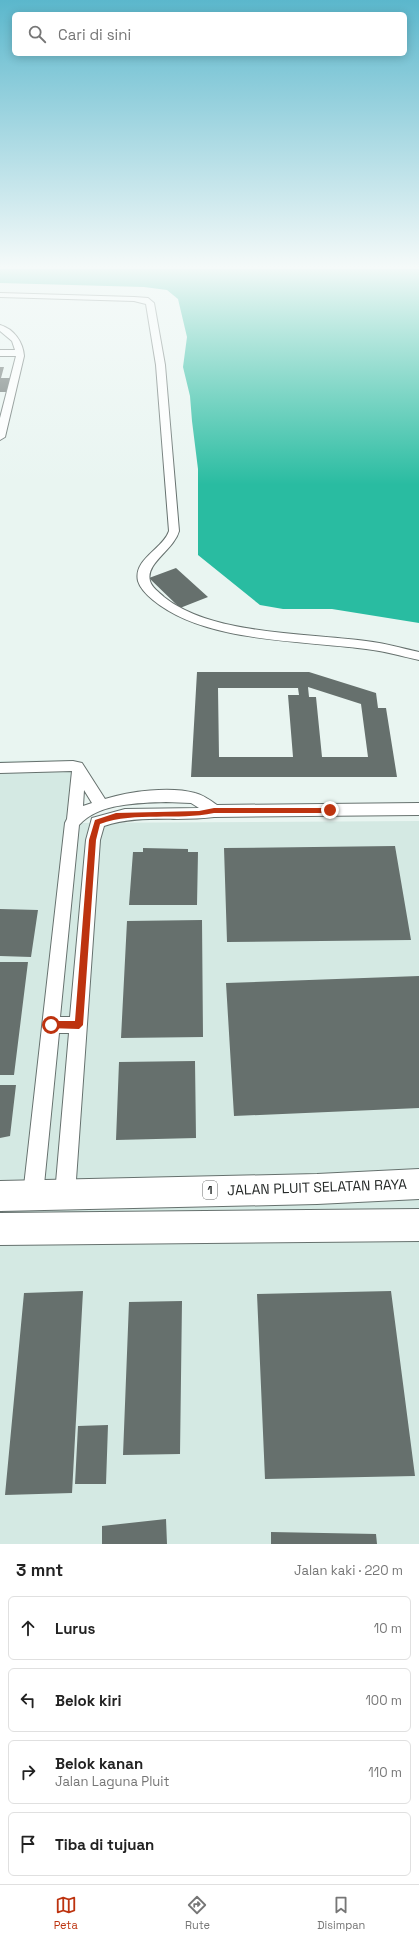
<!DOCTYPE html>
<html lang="id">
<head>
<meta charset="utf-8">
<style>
  body { margin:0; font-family:"Space Grotesk",sans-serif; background:#f2f2f2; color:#222 }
  .stop { position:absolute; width:12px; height:12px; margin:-9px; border:3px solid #bd330f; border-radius:50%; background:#fff }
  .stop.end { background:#bd330f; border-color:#fff; box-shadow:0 1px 4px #0008 }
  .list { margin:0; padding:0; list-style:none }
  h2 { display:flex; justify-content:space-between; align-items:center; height:52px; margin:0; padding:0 16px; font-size:17px }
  h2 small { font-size:13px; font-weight:400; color:#767676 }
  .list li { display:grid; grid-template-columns:26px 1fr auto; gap:12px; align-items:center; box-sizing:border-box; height:64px; margin:0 8px 8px; padding:0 8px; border:1px solid #e0e0e0; border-radius:6px }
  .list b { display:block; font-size:15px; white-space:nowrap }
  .list p { margin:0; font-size:13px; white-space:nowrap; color:#767676 }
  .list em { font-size:13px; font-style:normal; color:#767676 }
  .icon { flex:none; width:22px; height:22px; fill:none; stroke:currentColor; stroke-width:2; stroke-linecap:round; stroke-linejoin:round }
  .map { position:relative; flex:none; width:419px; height:1544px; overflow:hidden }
  .search { position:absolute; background:#fff; box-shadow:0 2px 10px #0003; left:12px; right:12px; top:12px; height:44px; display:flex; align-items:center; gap:10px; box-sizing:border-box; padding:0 14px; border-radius:6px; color:#767676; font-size:15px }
  .sheet { height:340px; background:#fff }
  nav { display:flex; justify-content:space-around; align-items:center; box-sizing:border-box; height:56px; border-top:1px solid #e0e0e0; background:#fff; font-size:11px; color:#767676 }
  nav a { display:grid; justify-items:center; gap:2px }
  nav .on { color:#bd330f }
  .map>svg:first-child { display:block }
  .built { fill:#d4e9e3 }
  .water { fill:#29bca1 }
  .building { fill:#66706d; fill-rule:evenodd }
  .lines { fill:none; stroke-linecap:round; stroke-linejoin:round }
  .minor-casing { stroke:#66716e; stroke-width:2 }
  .trunk-casing { stroke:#66716e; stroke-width:2 }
  .minor { fill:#fff; fill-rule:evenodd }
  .trunk { fill:#fff; fill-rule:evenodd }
  .route { fill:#bd330f }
  .labels { text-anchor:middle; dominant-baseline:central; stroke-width:4; stroke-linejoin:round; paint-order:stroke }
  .shield { fill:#fff; stroke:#686b6a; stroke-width:1 }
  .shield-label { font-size:11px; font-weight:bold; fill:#272b2a }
  .near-street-label { font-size:14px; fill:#272b2a; stroke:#fff }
</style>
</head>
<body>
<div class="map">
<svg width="419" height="1544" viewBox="0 0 419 1544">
  <rect width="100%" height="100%" fill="#e9f5f1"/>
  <path class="built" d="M74,760l-6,63 351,-2v723h-419v-783z"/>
  <path class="water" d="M0,269h419v354l-87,-14h-49l-23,-4 -62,-50v-86l-6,-48 -2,-25 -7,-29 4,-30 -9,-38 -11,-9 -23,-3 -144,-4z"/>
  <path class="building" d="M0,367h4l-3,11h10l-5,14h-6z
    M176,568l32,29 -28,11 -31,-30z
    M197,672h112l67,21 2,15h8l11,69h-206zM308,687l53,17 7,53h-46l-6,-60h-7zM218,688h80l1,7h-11l5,62h-74z
    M395,846l16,94 -184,2 -3,-94z
    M143,848l45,1v3h10l-1,53h-68l4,-53h10z
    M0,909l38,1 -7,47 -31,-1z
    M202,920l1,117 -82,1 6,-117z
    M0,962h28l-14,113h-14z
    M419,976v132l-185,8 -8,-133z
    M195,1061l1,77 -80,2 3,-78z
    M0,1085h16l-6,51 -10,2z
    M83,1291l-11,202 -67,2 19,-202z
    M391,1291l24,185 -150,3 -8,-185z
    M182,1301l-2,153 -57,1 6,-153z
    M108,1425l-2,59h-31l3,-58z
    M166,1519l1,25h-65v-18z
    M271,1532l105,2 1,10h-106z"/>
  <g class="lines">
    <defs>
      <path id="minor" d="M0,293l134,4 14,1 6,5 11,62 14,166c-5,19 -34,32 -29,50 2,7 9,11 14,16 47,38 142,36 202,44 18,2 35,7 53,11v8c-18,-4 -35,-9 -53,-11 -65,-9 -161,-6 -213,-49 -6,-5 -13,-12 -15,-19 -5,-22 25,-32 31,-50l-13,-166 -10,-61 -12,-3 -134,-4z
        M0,325c14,4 23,17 24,31l-19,81 -5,3v-22l16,-62h-16v-6h15l-3,-9 -12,-10z
        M73,761l9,2 23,36c24,-8 66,-13 90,-6 8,2 15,7 22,12l202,-2v12l-205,2c-36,5 -75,-3 -110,9l-4,14 -25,354 -3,7 -7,3 -7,-3 -3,-7 14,-161h-10l-16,162 -3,7 -7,3 -7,-3 -3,-7 42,-372 2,-4 5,-48 -72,2v-10zM84,790l8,13 -9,3zM166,802l25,1 8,5 -74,1 -33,9 -6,22 -16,177h-10l19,-192c20,-22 59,-22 87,-23z"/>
      <path id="trunk" d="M419,1169v30l-102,5 -317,7v-30l317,-7z
        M419,1209v32l-419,4v-32z"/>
    </defs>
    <use href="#minor" class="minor-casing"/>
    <use href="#trunk" class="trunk-casing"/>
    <use href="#minor" class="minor"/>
    <use href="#trunk" class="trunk"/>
  </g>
  <linearGradient id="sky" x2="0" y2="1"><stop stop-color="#5bb7cc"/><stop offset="0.55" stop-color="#f5faf9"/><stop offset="1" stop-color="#f5faf9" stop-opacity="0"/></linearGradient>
  <rect width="419" height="485" fill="url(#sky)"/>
  <path class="route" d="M214,808h116l3,2 -3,3h-116c-37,8 -78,-2 -114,11l-4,16 -13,185 -4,4 -31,-1v-6l3,-1h24l14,-181 6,-20 21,-7 83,-2z"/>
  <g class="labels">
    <rect class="shield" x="203" y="1181" width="14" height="18" rx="3"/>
    <g class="shield-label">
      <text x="210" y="1190">1</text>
    </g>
    <g class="near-street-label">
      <text transform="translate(317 1187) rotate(-2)">JALAN PLUIT SELATAN RAYA</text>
    </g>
  </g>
</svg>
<div class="stop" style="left:51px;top:1025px"></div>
<div class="stop end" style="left:330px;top:810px"></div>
<div class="search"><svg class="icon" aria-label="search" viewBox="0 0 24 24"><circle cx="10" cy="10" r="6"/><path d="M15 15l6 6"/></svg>Cari di sini</div>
</div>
<section class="sheet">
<h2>3 mnt<small>Jalan kaki · 220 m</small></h2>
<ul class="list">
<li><svg class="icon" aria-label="ahead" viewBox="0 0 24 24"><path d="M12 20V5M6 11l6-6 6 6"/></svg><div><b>Lurus</b></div><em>10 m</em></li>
<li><svg class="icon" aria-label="left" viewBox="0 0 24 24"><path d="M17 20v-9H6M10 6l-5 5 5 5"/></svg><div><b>Belok kiri</b></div><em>100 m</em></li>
<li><svg class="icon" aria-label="right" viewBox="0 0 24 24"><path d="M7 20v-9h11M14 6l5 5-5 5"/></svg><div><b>Belok kanan</b><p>Jalan Laguna Pluit</p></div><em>110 m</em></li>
<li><svg class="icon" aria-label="arrive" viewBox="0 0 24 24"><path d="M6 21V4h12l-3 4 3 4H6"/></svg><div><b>Tiba di tujuan</b></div></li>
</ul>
</section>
<nav>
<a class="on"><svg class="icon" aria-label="map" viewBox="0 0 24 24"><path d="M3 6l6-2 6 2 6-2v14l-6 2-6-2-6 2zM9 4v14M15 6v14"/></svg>Peta</a>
<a><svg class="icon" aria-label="directions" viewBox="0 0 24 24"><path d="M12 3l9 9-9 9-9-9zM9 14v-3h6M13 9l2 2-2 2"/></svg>Rute</a>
<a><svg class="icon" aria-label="saved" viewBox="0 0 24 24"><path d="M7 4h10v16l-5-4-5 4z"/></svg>Disimpan</a>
</nav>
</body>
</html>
